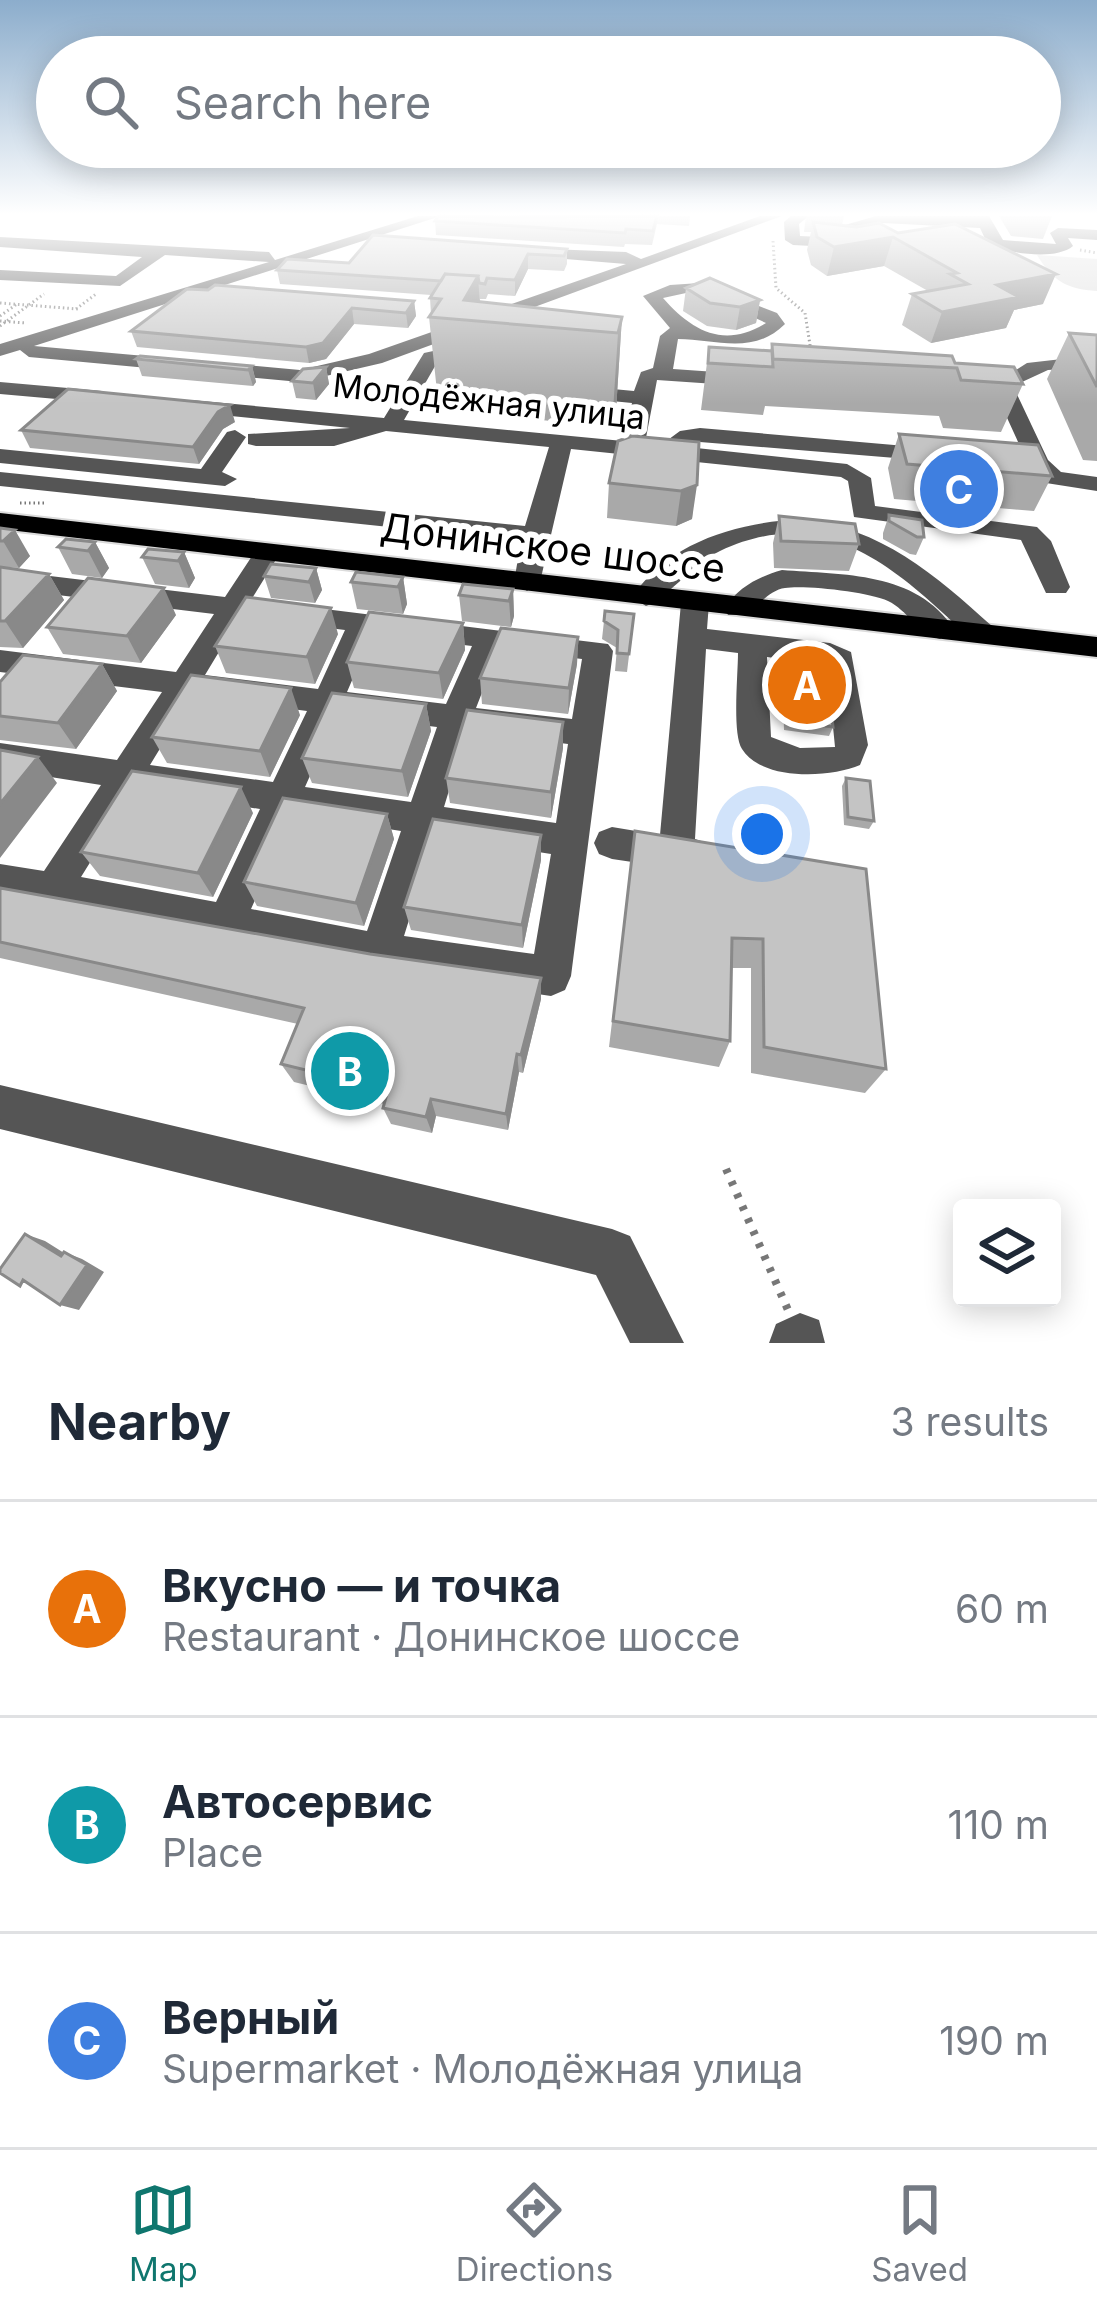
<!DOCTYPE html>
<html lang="en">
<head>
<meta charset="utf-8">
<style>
  body { margin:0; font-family:Inter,sans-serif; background:#f2f2f3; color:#1f2937 }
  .controls { position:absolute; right:36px; bottom:36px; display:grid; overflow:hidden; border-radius:12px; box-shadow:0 6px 30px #0003 }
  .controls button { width:108px; height:108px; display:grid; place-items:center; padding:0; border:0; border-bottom:3px solid #e0e1e3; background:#fff; color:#1f2937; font:60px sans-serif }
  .you { position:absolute; left:762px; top:834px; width:42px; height:42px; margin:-30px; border:9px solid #fff; border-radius:50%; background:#1a73e8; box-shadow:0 0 0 18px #1a73e833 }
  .badge { display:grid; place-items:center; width:78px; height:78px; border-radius:50%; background:#0f766e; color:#fff; font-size:39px; font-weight:700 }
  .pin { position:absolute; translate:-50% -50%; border:6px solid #fff; box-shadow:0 3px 12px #0006 }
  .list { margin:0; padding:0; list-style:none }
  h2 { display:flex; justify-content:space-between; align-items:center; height:156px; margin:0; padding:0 48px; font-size:51px }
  h2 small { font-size:39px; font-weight:400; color:#747a83 }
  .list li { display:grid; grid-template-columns:78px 1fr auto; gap:36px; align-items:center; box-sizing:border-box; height:216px; padding:0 48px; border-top:3px solid #e0e1e3 }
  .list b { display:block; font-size:45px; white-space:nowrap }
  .list p { margin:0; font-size:39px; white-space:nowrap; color:#747a83 }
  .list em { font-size:39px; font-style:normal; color:#747a83 }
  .icon { flex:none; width:66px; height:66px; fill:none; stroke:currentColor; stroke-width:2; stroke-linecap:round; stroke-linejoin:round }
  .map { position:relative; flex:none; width:1097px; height:1343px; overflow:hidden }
  .search { position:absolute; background:#fff; box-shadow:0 6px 30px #0003; left:36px; right:36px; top:36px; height:132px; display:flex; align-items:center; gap:30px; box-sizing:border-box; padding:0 42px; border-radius:66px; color:#747a83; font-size:45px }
  .sheet { height:804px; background:#fff }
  nav { display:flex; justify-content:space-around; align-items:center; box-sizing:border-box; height:168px; border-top:3px solid #e0e1e3; background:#fff; font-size:33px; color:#747a83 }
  nav a { display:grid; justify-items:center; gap:6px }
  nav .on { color:#0f766e }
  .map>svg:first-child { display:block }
  .green { fill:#dcdcdc }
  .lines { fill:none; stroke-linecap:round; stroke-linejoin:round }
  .major-casing { stroke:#dbdbdb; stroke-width:4 }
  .path-far1 { stroke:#777; stroke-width:3; stroke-dasharray:1.5 3; stroke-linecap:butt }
  .path { stroke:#777; stroke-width:8; stroke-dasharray:4.5 9; stroke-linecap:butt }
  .minor { fill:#555; fill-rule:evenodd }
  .major { fill:#000; fill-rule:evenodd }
  .wall { fill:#a9a9a9 }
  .shaded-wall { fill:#898989 }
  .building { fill:#c4c4c4; stroke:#898989; stroke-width:3 }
  .labels { text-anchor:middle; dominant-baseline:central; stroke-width:12; stroke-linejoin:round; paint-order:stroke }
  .far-street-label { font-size:33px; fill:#000; stroke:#fff }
  .street-label { font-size:39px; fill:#000; stroke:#fff }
</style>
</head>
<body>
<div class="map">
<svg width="1097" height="1343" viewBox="0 0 1097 1343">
  <rect width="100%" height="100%" fill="#fff"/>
  <path class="green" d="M1037,255l60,4v32c-31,-2 -44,-10 -60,-36z"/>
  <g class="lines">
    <defs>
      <path id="major" d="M0,513l1097,124v20l-1097,-128z"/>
    </defs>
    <use href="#major" class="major-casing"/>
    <path class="path-far1" d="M773,241l3,47 29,25 5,32 -4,3
      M1080,250l17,3
      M0,303l78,6
      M76,309l20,-15
      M0,316l17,-12
      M0,321l26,2
      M0,326l44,-32
      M20,503h25"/>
    <path class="path" d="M726,1169l62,141"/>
    <path class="minor" d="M418,216h23l-407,130 266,24 69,-16 257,-90 -97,-8 -6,-2v-6l103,4 15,7 119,-43h22l-400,147 -82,19 -271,-25 -9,-7 -20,6v-12l269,-82 -104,-7 -45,31 -120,-6v-10l116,6 26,-19 -142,-10v-10l269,15 6,8z
      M791,216h18l-10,8 1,12 44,2 1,-13 31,-9h113l14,24 53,4 -6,-11 8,-5 39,2v10l-29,-2 5,8c-18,15 -64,7 -85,-1l-8,-17 -97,-5 -25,7 2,13 -8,5 -59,-3 -8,-5 -1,-18z
      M700,283l77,30 8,11c-32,32 -70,15 -107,15l-5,30 72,5 10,6 -10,6 -88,-6 -12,63 16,2 19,-14 20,-3 240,21 3,5 -11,7 -232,-19 -13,5 160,17 24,14 4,28 162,21 14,14 19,46 -4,6h-20l-25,-53 -167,-23 -6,-36 -7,-4 -270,-28 -31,133 -13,9 -13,-9 7,-41 -521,-55v-14l525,54 24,-79 -163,-16 -52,15h-78l-8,-2v-10l102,-6 -159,-16 -11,-6 11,-6 193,18 40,-65 37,-8 10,6 -3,4 -30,6 -34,59 219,21 9,-38 -51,-5 -10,-6 10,-6 53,5 7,-19 12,-4 7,-32 10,-8 -27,-32 27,-11zM686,293l22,3 58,27c-42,26 -74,8 -103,-25z
      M1097,355v12l-49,3 -35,16 35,74 13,12 36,5v14l-51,-8 -16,-15 -38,-83 35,-22z
      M0,382l102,9 10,6 -10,6 -102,-9z
      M235,430l11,7 -24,35 15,7 -12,7 -225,-23v-14l201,20 26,-37z
      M800,519c82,9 134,55 193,108l4,7 -4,7h-20c-73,-69 -146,-141 -253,-90 -25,12 -58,51 -74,55l-14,-9c38,-56 105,-74 168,-78z
      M267,545l13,8 -29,47 357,44 5,7 -42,325 -6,14 -14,6 -172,-25 -379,-73v-34l44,7 57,-86 -101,-16v-26l117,17 45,-68 -162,-20v-22l176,22 38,-58 -214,-26v-18l225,27 33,-50zM240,617l105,13 -27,59 -113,-14zM372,634l100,12 -26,58 -99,-12zM499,649l83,10 -10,60 -96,-11zM192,696l115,15 -34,71 -123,-17zM337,715l100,12 -26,75 -106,-15zM467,731l101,13 -12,79 -112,-16zM135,790l125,19 -44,93 -135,-25zM293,814l108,17 -34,100 -116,-22zM435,836l116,18 -17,100 -130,-18z
      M782,570c61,5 134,1 172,59l-14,10c-22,-6 -33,-29 -52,-38 -19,-9 -82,-16 -103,-13 -15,2 -26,16 -37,27h-20l-4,-7c15,-21 34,-31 58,-38z
      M695,594l14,9 -2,26 123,14 21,9 17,93 -8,20c-30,13 -98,16 -118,-16 -10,-15 -4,-75 -4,-96l-32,-4 -11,190 18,6 5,11 -5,11 -13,5 -88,-13 -13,-5 -5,-11 5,-11 13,-5 48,8 21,-232zM767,657l60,8 8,82 -35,1 -29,-11z
      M0,1085l612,144 18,7 54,107h-54l-34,-68 -596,-146z
      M800,1313l19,7 6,23h-56l7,-19z"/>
    <use href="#major" class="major"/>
  </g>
  <path class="wall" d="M498,216h192l-1,10 -32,-2 -5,21 -27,-1 -1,3 -188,-12 -1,-14z
    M806,216h38l-2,9 14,2 23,-4 164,81 -29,6 -8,18 -75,15 -29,-18 10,-31 16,-3 -44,-25 -57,10 -16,-11 -4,-15 4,-18h-7z
    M999,216h53l-9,23 -32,-3z
    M567,249v15l-3,7 -36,-2 -13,27 -27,-2 -2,5h-6v3l142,15 -6,93 -4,17 -173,-17 -10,-93 2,-3 -1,-16 1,-3 -151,-11 -3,-14z
    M686,288l74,12 -4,23 -20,7 -29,-4 -24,-15z
    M414,301l2,15 -8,12 -54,-4 -28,35 -17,4 -172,-16 -6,-16z
    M1069,333l28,2v126l-14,-1 -36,-81z
    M772,344l183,19 68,21 -22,48 -58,-4 -4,-12 -174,-10 -2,9 -62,-5 8,-63 61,4z
    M136,359l116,7 4,16 -3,4 -111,-10z
    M326,367l3,17 -13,16 -20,-2 -4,-17z
    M235,422l-12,7 -24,35 -169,-16 -9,-18z
    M899,434l153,42 -18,35 -140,-12 -6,-31z
    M699,442l-7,77 -16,7 -69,-8 2,-35z
    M889,515l35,22 -8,18 -6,-1 -27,-15v-6z
    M779,516l80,28 -10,27 -75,-3 -1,-25z
    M0,528l30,28 -11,12 -19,-1z
    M95,542l14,26 -7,10 -30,-4 -14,-27z
    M184,552l11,26 -6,10 -34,-4 -13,-27z
    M0,567l49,7 15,26 -41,48 -23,-1z
    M316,568l6,22 -7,13 -44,-5 -7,-22z
    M403,577l4,27 -4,10 -46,-5 -6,-27z
    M513,589l1,27 -3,11 -49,-6 -3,-26z
    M634,614l-7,58 -12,-1 2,-23 -15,-9 2,-18z
    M176,615l-35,48 -78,-9 -16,-27z
    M463,623l2,27 -22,49 -89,-11 -7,-26z
    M338,634l-23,50 -89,-11 -11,-27z
    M578,637l-1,27 -9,50 -86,-10 -2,-26z
    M784,655l49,72 -4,9 -45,-6 -2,-66z
    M102,664l15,27 -41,58 -76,-9v-58z
    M426,704l5,27 -23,66 -96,-14 -10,-25z
    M300,715l-30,62 -103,-14 -15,-26z
    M563,722v26l-12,70 -101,-15 -4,-25z
    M846,778l28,43 -5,8 -25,-4 -2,-39z
    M253,813l-40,84 -113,-21 -19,-24z
    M387,814l7,25 -30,87 -107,-20 -13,-24z
    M635,831l231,38 20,200 -21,24 -114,-20v-105h-19l-2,73 -11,26 -110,-20z
    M541,835v25l-18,88 -112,-18 -7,-23z
    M0,888l541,111 -18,74 -4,-1 -11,58 -72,-14 -4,17 -41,-9 -8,-16 1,-4 -90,-22 -13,-18 17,-40 -298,-66z"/>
  <path class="shaded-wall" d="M893,237l-9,29 -57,10 7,-29z
    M528,254v15l-13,27v-16z
    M1056,274l-13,30 -29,6 -8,18 -75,15 11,-31 55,-27z
    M478,276l3,46 -17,-22z
    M760,300l-4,23 -20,7 4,-23z
    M414,301l2,15 -8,12 -2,-15z
    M352,308l2,16 -28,35 -17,4 -3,-16z
    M622,317l-6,93 -4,17 6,-94z
    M252,366l4,16 -3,4 -5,-16z
    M326,367l3,17 -13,16 -3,-17z
    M230,405l5,17 -12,7 -24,35 -6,-17 25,-35z
    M697,485l-5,34 -16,7 5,-35z
    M15,530l15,26 -11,12 -16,-27z
    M95,542l14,26 -7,10 -14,-27z
    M184,552l11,26 -6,10 -11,-27z
    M316,568l6,22 -7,13 -6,-21z
    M49,574l15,26 -41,48 -18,-27z
    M403,577l4,27 -4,10 -5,-27z
    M164,588l12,27 -35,48 -14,-27z
    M513,589l1,27 -3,11 -2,-26z
    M331,608l7,26 -23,50 -8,-27z
    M463,623l2,27 -22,49 -4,-26z
    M578,637l-1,27 -9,50 1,-26z
    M102,664l15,27 -41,58 -18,-26z
    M291,688l9,27 -30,62 -10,-26z
    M426,704l5,27 -23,66 -6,-26z
    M563,722v26l-12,70v-26z
    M38,757l19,26 -57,75v-54z
    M241,787l12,26 -40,84 -15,-24z
    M387,814l7,25 -30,87 -8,-23z
    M541,835v25l-18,88 -1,-23z
    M541,978v21l-18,74 -2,-18z
    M517,1054l2,18 -11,58 -2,-16z
    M431,1099l5,17 -4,17 -6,-16z
    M25,1234l20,7 35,22 -19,-7z
    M64,1252l18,7 22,13 -25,38 -19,-5z"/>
  <path class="building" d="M438,216l60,1 159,-1 -4,15 -27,-2 -1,4 -190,-12z
    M813,222l43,5 23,-4 19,10 57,-9 101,50 -59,11 22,12 -77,15 -30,-18 56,-10 -18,-10 7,-1 -64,-36 -59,10 -17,-10z
    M373,235l194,14 -3,7 -36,-2 -13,26 -28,-2 -2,6 -6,-1 -1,-7 -33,-2 -4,7 -164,-11 10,-11 62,4z
    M445,274l33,2 -14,24 158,17 -4,16 -189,-16 12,-18 -11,-1z
    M710,278l50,22 -20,7 -30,-4 -24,-15z
    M215,285l199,16 -8,12 -54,-5 -29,35 -17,4 -175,-16 56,-42 21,1z
    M1069,333l28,2v52z
    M772,344l180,12 3,7 59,4 9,17 -62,-4 -4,-12 -184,-9z
    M709,347l63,4 1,16 -65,-4z
    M140,356l112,10 -4,4 -112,-11z
    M326,367l-13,16 -21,-2 11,-12z
    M68,389l162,16 -12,7 -25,35 -172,-17z
    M899,434l139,11 14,31 -145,-12z
    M632,436l67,6 -2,43 -16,6 -72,-8 9,-42z
    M889,515l33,5 2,17h-7l-28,-16z
    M779,516l76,8 4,20 -78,-3z
    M0,528l15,2 -12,11h-3z
    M66,539l29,3 -7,9 -30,-4z
    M148,549l36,3 -6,9 -36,-4z
    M271,564l45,4 -7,14 -45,-6z
    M0,567l49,7 -44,47h-5z
    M356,572l47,5 -5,10 -47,-5z
    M88,578l76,10 -37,48 -80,-9z
    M463,584l50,5 -4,12 -50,-6z
    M246,597l85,11 -24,49 -92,-11z
    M605,611l29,3 -5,40 -12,-1 1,-23 -14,-9z
    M369,612l94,11 -24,50 -92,-11z
    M501,628l77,9 -9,51 -89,-10z
    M23,655l79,9 -44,59 -58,-7v-34z
    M784,655l42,5 7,67 -46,-6z
    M191,675l100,13 -31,63 -108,-14z
    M332,693l94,11 -24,67 -100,-13z
    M467,710l96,12 -12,70 -105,-14z
    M0,750l38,7 -38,47z
    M132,771l109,16 -43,86 -117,-21z
    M846,778l24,3 4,40 -26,-4z
    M283,798l104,16 -31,89 -112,-21z
    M433,819l108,16 -19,90 -118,-18z
    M635,831l231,38 20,200 -122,-22 -1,-108 -31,-1 -2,103 -117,-20z
    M0,888l370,66 171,24 -20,77 -4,-1 -11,60 -75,-15 -5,18 -43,-9 5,-18 -107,-26 23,-56 -304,-66z
    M25,1234l36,22 3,-4 23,13 -27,40 -37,-25 -3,6 -20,-13v-4z"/>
  <linearGradient id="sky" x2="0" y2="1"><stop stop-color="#8cadcc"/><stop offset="0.53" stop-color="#fff"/><stop offset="1" stop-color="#fff" stop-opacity="0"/></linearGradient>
  <rect width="1097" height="404" fill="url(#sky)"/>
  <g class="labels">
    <g class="far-street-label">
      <text transform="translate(489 401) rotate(6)">Молодёжная улица</text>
    </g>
    <g class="street-label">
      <text transform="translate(553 547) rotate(7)">Донинское шоссе</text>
    </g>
  </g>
</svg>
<div class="controls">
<button><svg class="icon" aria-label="layers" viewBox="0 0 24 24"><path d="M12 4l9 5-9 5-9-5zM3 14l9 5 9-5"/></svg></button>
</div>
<div class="you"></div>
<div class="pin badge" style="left:807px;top:685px;background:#e8710a">A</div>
<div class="pin badge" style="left:350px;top:1071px;background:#0f9aa8">B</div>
<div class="pin badge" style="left:959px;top:489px;background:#3f7fe0">C</div>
<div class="search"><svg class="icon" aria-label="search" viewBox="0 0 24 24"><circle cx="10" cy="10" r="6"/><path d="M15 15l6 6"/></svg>Search here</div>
</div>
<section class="sheet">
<h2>Nearby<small>3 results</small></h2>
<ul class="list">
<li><span class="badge" style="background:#e8710a">A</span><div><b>Вкусно — и точка</b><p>Restaurant · Донинское шоссе</p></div><em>60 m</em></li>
<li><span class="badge" style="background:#0f9aa8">B</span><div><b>Автосервис</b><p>Place</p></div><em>110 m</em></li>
<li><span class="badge" style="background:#3f7fe0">C</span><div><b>Верный</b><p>Supermarket · Молодёжная улица</p></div><em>190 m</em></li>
</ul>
</section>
<nav>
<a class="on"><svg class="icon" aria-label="map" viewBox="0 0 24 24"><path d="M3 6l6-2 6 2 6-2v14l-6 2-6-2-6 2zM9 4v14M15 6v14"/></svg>Map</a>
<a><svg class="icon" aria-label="directions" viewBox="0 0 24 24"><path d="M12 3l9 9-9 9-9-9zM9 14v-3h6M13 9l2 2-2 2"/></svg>Directions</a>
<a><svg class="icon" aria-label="saved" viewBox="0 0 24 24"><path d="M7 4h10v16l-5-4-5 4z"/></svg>Saved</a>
</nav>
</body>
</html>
